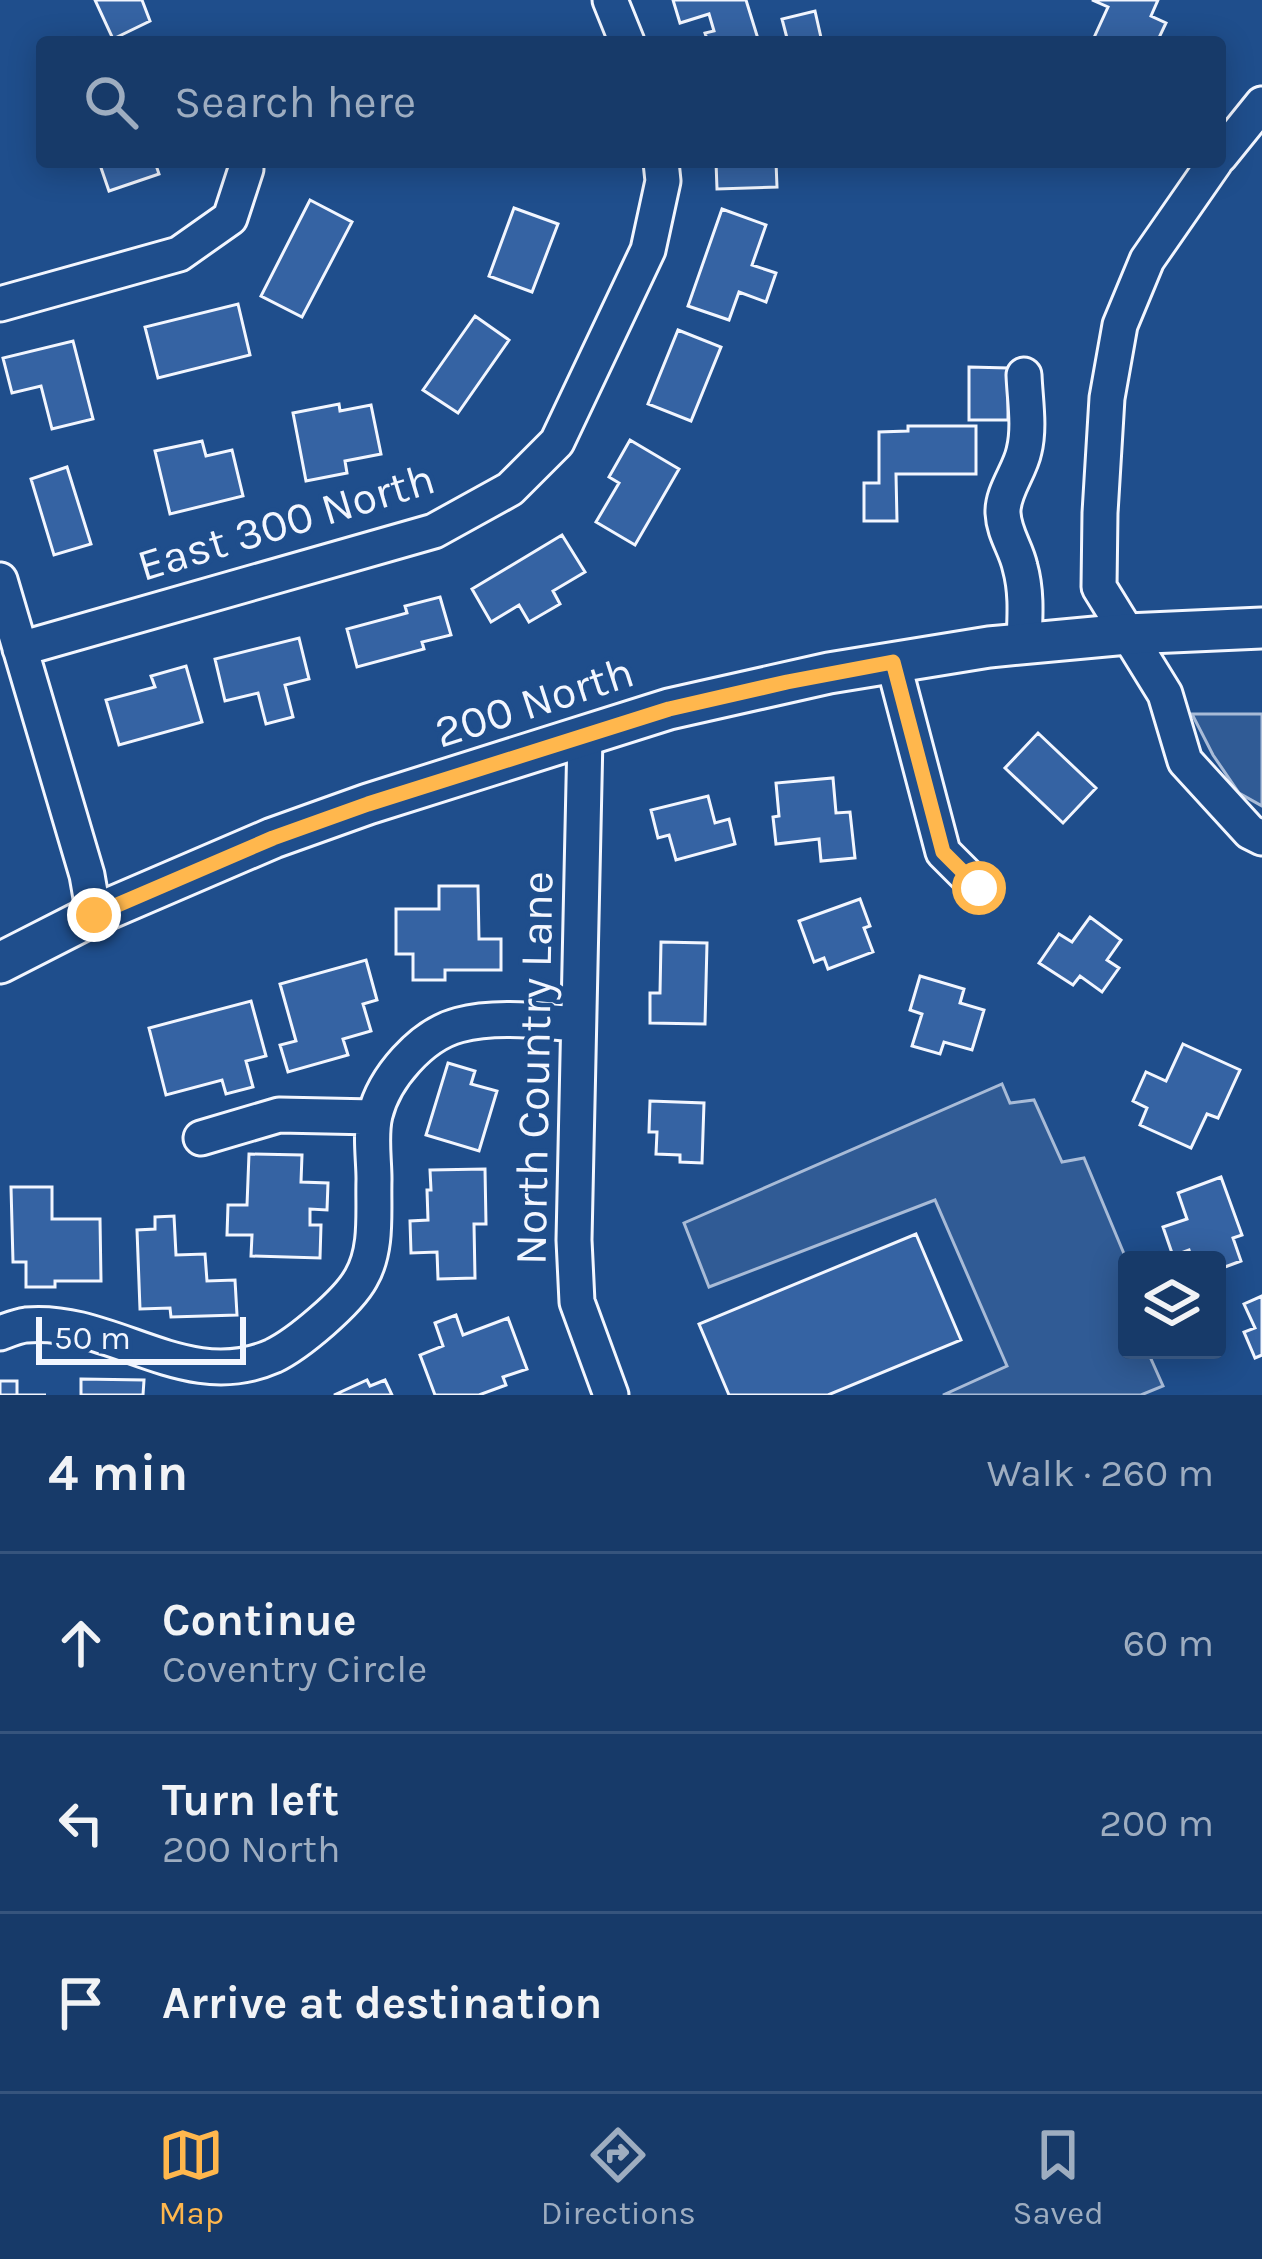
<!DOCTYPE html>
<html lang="en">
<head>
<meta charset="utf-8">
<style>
  body { margin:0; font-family:Karla,sans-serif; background:#20416f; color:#f1f3f6 }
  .controls { position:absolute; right:36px; bottom:36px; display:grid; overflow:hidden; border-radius:12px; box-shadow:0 6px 30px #0003 }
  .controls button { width:108px; height:108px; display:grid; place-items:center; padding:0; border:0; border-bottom:3px solid #36547d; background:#173a69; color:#f1f3f6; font:60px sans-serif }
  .scale { position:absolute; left:36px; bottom:30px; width:210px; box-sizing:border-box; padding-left:12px; border:6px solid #f2f6ff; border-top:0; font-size:33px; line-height:42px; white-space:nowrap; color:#f2f6ff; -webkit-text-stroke:9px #1f4e8c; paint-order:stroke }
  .stop { position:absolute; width:36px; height:36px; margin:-27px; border:9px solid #ffb74d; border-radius:50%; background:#fff }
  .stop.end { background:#ffb74d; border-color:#fff; box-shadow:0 3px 12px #0008 }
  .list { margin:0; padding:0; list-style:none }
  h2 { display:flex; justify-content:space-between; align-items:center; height:156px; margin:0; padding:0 48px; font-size:51px }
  h2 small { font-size:39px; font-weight:400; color:#9eadc0 }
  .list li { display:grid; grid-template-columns:78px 1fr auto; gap:36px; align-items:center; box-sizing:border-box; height:180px; padding:0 48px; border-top:3px solid #36547d }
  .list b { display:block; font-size:45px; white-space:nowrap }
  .list p { margin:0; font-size:39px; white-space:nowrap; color:#9eadc0 }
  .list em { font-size:39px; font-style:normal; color:#9eadc0 }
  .icon { flex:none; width:66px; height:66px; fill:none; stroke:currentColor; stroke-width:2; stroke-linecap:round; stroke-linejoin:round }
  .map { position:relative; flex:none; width:1262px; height:1395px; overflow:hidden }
  .search { position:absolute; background:#173a69; box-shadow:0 6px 30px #0003; left:36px; right:36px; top:36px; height:132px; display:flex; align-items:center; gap:30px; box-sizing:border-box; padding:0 42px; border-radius:12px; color:#9eadc0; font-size:45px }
  .sheet { height:696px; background:#173a69 }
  nav { display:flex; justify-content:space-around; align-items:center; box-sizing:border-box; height:168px; border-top:3px solid #36547d; background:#173a69; font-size:33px; color:#9eadc0 }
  nav a { display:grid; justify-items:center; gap:6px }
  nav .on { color:#ffb74d }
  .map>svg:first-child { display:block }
  .parking { fill:#305b95; stroke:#a8bbd7; stroke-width:3 }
  .building { fill:#3563a3; stroke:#f2f6ff; stroke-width:3 }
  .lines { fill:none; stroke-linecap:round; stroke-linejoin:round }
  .minor-casing { stroke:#f2f6ff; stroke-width:39 }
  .major-casing { stroke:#f2f6ff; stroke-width:45 }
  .minor { stroke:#1f4e8c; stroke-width:33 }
  .major { stroke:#1f4e8c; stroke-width:39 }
  .route { stroke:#ffb74d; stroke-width:15 }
  .labels { text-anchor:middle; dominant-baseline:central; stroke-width:9; stroke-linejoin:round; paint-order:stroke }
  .street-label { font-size:45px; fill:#f2f6ff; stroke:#1f4e8c }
</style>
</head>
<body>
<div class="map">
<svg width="1262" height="1395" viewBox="0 0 1262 1395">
  <rect width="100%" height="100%" fill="#1f4e8c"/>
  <path class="parking" d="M1192,714h70v92l-23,-13 -26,-38z
    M1002,1084l8,19 24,-3 28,62 22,-4 43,103v89h20l16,36 -22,9h-198l64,-29 -72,-166 -226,87 -25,-64z"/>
  <path class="building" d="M95,0h47l8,21 -37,18z
    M673,0h73l13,42h-51l-3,-9 9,-2 -5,-17 -29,9z
    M1092,0h66l-7,16 15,7 -9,19h-65l16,-35z
    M815,11l7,31h-34l-6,-23z
    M99,162h56l4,12 -50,17z
    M716,162h60l1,25 -60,2z
    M310,200l42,22 -50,95 -41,-21z
    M514,208l44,16 -26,68 -43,-16z
    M722,209l44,16 -14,40 24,8 -10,29 -27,-10 -10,28 -41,-14z
    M238,304l12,51 -92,23 -13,-51z
    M475,316l34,24 -51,73 -35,-23z
    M678,330l43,17 -30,74 -43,-17z
    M73,341l20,78 -41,10 -11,-43 -29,7 -9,-35z
    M969,367l39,1v52h-39z
    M339,404l1,7 31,-6 10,49 -36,7 2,12 -41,8 -13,-68z
    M908,426h68v48h-80l1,47h-33v-38h15v-51l29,-1z
    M630,440l49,29 -44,76 -39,-23 23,-39 -10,-6z
    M202,441l4,15 26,-6 11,46 -73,18 -15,-63z
    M67,467l24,77 -37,11 -23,-76z
    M562,535l23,37 -32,19 7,13 -31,18 -10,-17 -28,17 -19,-33z
    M440,597l11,38 -29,7 2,7 -67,18 -10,-38 60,-16 -2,-7z
    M299,638l10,41 -24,6 8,32 -27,7 -8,-31 -33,8 -10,-42z
    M186,666l16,56 -83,23 -13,-45 49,-13 -4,-11z
    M1038,733l58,55 -33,35 -58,-55z
    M833,778l3,35 14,-1 5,46 -34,3 -2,-22 -43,5 -3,-27 6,-1 -3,-33z
    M708,796l7,27 14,-4 6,25 -59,16 -7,-25 -11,3 -7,-28z
    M439,886h39l1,53h22v31h-56v10h-32v-26h-17v-45h43z
    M860,899l10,27 -6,2 9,24 -45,17 -4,-11 -10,4 -15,-41z
    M1090,917l31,23 -14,20 12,8 -17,24 -22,-16 -7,9 -34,-22 20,-29 13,8z
    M661,942l46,1 -2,81 -55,-1v-30h10z
    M366,960l11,40 -14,4 8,27 -28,8 5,16 -60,17 -8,-27 16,-4 -16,-57z
    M920,976l44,13 -4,14 24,7 -12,40 -28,-8 -4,12 -28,-8 10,-32 -12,-4z
    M251,1001l15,55 -20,5 7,26 -27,7 -4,-14 -56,15 -17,-67z
    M1183,1044l57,26 -22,48 -11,-4 -16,34 -51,-23 7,-17 -14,-7 13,-29 20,9z
    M448,1063l27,8 -4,13 26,7 -18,60 -53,-16z
    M650,1101l54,2 -2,60 -22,-1v-7l-24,-1 1,-22h-8z
    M249,1154l53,1 -1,27 27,1 -1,27 -17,-1v16h11l-1,33 -69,-2 1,-21h-25l1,-30h19z
    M485,1169l1,55h-12l1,54 -37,1 -1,-27 -26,1 -1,-32 18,-1 -1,-30h4l-1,-20z
    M1221,1177l21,58 -9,3 8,23 -24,9v-10h-25l-3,-10 -16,6 -10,-29 24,-8 -9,-26z
    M11,1187h41v32h48l1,62h-46v6h-29v-25h-13z
    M174,1216l2,39 29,-1 2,27 28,-1 2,35 -66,2 -1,-9 -30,1 -3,-79 18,-1v-12z
    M916,1234l45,106 -133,55h-99l-30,-71z
    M1262,1296v59l-7,3 -11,-26 11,-4 -11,-24z
    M456,1315l7,20 45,-17 19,51 -24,8 3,8 -27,10h-44l-15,-40 23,-9 -8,-23z
    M81,1379l63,1 -1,15h-62z
    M367,1380l3,6 15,-6 7,15h-58z
    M0,1381h17v14h29h-46z"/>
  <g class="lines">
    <defs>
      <path id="minor" d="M610,0l17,42
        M1220,156l42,-52
        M1215,162l-68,98 -27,65 -13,73 -7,115 -1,74 66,107 20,67 65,71 12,6
        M0,304l179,-50 51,-36 16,-49 -1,-7
        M1024,375c1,25 6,52 0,76 -4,20 -22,41 -21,62 1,21 13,35 17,54 7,25 5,50 4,75
        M0,580l87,295 7,40
        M20,649l414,-118 76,-42 47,-47 91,-192 15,-69 -2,-19
        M893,662l50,190 36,36
        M585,737l-11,503 3,62 34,93
        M201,1138l78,-23 95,2
        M0,1333c8,-3 18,-7 26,-8 87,-8 159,70 247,31 25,-12 75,-54 88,-78 17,-29 12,-67 13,-99 0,-20 -4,-44 1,-64 9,-37 46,-80 84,-90 36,-10 81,-4 118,-1"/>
      <path id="major" d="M0,963l94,-48 179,-77 95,-34 301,-95 160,-36 160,-26 138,-13 135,-6"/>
    </defs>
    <use href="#minor" class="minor-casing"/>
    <use href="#major" class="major-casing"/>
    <use href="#minor" class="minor"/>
    <use href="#major" class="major"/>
  </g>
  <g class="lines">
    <path class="route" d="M94,915l179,-77 95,-34 301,-95 118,-27 106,-20 50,190 36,36"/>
  </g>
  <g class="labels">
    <g class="street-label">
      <text transform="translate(286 522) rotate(-17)">East 300 North</text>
      <text transform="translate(534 702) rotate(-18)">200 North</text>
      <text transform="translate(534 1068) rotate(-89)">North Country Lane</text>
    </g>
  </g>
</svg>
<div class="controls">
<button><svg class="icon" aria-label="layers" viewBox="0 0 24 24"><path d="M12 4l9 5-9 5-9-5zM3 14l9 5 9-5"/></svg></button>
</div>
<div class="scale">50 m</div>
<div class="stop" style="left:979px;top:888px"></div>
<div class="stop end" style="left:94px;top:915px"></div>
<div class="search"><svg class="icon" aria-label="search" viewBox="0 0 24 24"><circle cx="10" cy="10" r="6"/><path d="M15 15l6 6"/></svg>Search here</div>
</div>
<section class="sheet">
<h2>4 min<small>Walk · 260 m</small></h2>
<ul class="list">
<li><svg class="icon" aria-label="ahead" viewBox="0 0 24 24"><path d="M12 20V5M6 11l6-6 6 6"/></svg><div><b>Continue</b><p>Coventry Circle</p></div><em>60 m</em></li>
<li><svg class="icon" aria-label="left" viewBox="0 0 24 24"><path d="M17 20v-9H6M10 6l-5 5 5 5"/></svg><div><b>Turn left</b><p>200 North</p></div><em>200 m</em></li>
<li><svg class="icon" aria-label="arrive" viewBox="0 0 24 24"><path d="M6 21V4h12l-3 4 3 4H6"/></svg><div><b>Arrive at destination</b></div></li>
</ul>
</section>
<nav>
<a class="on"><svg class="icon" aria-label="map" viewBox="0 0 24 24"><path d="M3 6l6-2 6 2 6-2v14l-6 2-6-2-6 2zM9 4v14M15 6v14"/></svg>Map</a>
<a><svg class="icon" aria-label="directions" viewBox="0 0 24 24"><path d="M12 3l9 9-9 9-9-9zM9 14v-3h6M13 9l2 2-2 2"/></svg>Directions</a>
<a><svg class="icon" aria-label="saved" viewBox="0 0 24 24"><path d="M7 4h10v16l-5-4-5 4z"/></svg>Saved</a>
</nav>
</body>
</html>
